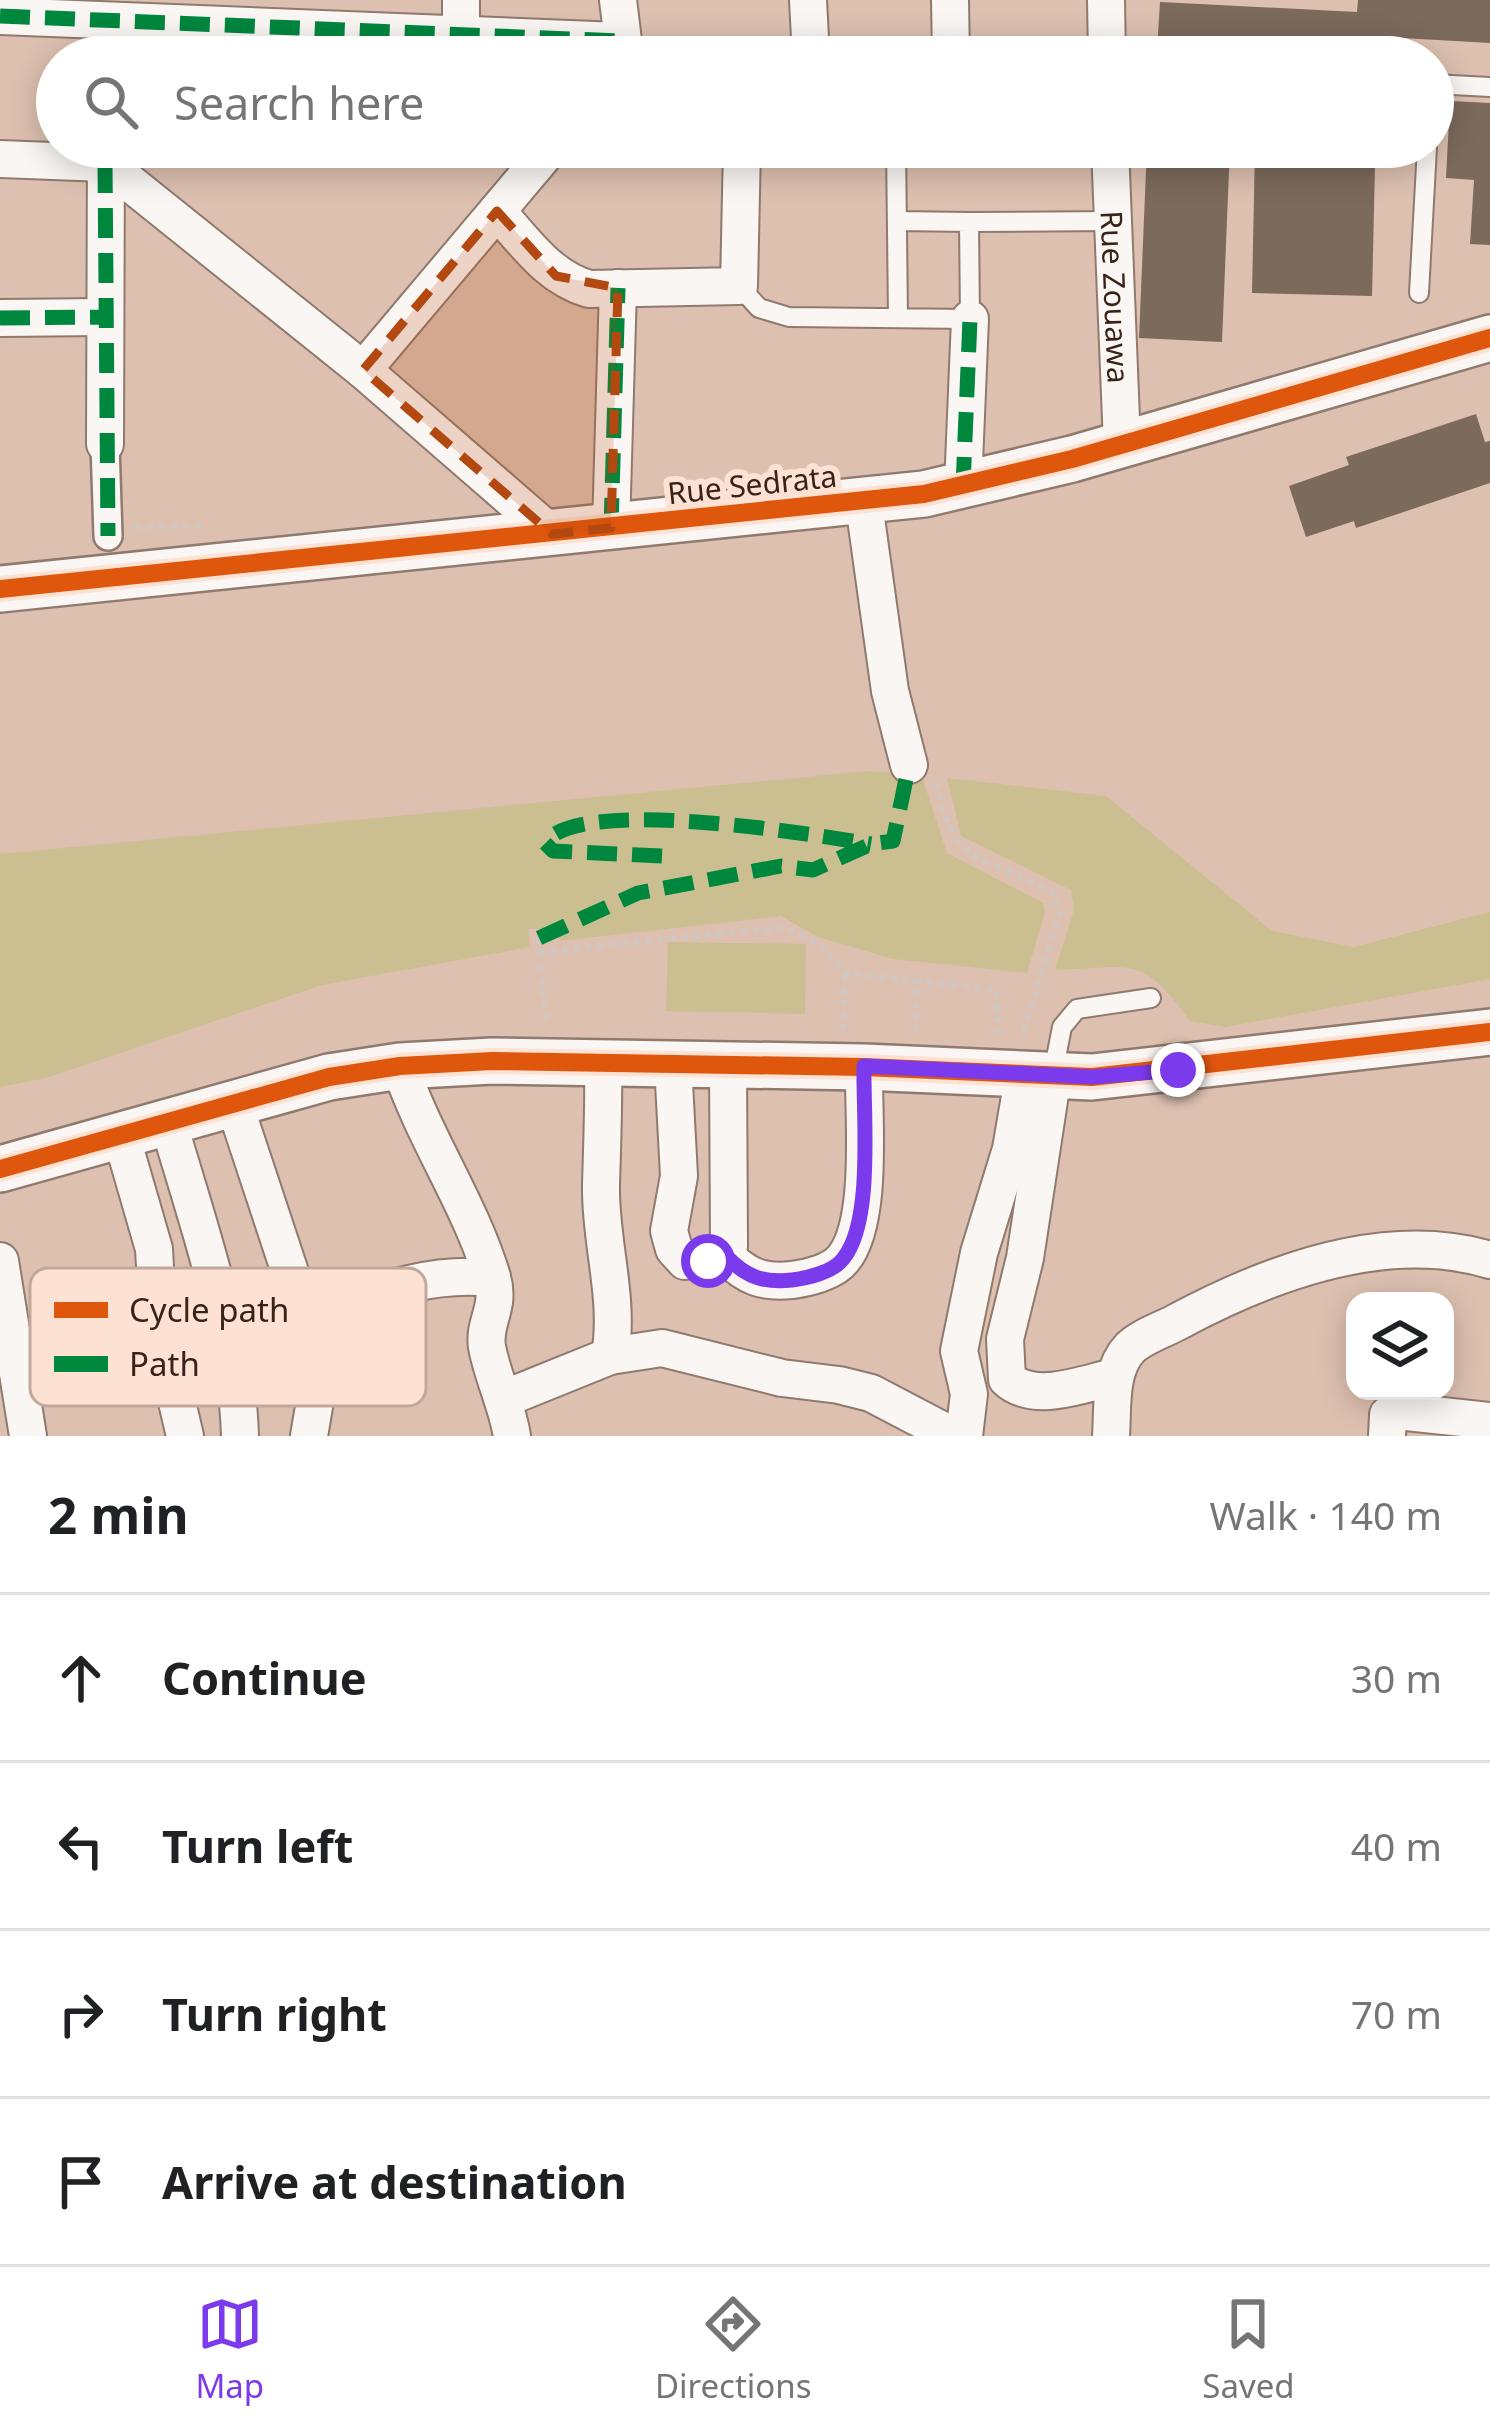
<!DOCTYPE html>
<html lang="en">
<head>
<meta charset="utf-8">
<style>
  body { margin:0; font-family:"Noto Sans",sans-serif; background:#f2f2f2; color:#202124 }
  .controls { position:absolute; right:36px; bottom:36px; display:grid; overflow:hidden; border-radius:24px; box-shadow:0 6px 30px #0003 }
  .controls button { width:108px; height:108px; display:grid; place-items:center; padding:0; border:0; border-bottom:3px solid #e0e0e0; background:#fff; color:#202124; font:60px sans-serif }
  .stop { position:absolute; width:36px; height:36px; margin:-27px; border:9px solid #7c3aed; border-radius:50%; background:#fff }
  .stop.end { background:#7c3aed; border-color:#fff; box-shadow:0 3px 12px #0008 }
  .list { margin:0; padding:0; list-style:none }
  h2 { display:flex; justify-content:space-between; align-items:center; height:156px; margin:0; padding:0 48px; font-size:51px }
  h2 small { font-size:39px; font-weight:400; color:#757577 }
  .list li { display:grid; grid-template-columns:78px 1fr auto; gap:36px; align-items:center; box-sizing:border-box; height:168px; padding:0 48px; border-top:3px solid #e0e0e0 }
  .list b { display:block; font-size:45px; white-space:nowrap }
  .list em { font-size:39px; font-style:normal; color:#757577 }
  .icon { flex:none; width:66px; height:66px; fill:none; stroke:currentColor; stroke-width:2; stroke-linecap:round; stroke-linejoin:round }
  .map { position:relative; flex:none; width:1490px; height:1436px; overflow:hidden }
  .search { position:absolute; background:#fff; box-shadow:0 6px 30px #0003; left:36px; right:36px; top:36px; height:132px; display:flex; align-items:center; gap:30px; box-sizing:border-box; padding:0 42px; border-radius:66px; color:#757577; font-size:45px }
  .sheet { height:828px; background:#fff }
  nav { display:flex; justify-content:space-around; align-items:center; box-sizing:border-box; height:168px; border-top:3px solid #e0e0e0; background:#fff; font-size:33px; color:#757577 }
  nav a { display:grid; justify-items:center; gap:6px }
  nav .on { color:#7c3aed }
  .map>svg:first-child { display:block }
  .green { fill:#cbbe91 }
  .building { fill:#7c6a5c }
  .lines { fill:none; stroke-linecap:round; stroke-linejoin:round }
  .service-casing { stroke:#8f7a6d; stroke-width:22 }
  .pedestrian-casing { stroke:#8f7a6d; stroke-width:32 }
  .minor-casing { stroke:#8f7a6d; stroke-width:40 }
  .tertiary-casing { stroke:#8f7a6d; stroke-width:50 }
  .path { stroke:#d0c7c2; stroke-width:6; stroke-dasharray:6 6; stroke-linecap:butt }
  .service { stroke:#faf6f3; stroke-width:18 }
  .pedestrian { stroke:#faf6f3; stroke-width:27 }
  .minor { stroke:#faf6f3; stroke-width:36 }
  .tertiary { stroke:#faf6f3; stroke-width:45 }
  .quiet { stroke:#00873e; stroke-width:15; stroke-dasharray:30 15; stroke-linecap:butt }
  .cycleway-casing { stroke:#fde1d3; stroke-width:26 }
  .cycleway { stroke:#df560d; stroke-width:18 }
  .route { stroke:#7c3aed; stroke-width:15 }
  .marked { fill:#b34910; fill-opacity:0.2; stroke:#b34910; stroke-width:9; stroke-dasharray:24 15; stroke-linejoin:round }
  .labels { text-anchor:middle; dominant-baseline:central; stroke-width:12; stroke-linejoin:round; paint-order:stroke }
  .street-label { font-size:30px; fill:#372318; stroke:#fde1d3 }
  .key { fill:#fde1d3; stroke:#c2a89b; stroke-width:3 }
  .key-label { font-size:33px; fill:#372318 }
</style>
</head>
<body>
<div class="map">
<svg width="1490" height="1436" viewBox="0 0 1490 1436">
  <rect width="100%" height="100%" fill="#ddc0b0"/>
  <path class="green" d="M868,771l53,3 26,79 96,50 2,9 -18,61 -134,-14 -75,-22 -37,-21 -222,25 -2,-13 -29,1 2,18 -208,38 -276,93 -46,9v-233z
    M947,778l159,18 166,135 82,16 136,-35v67l-265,48 -35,-6c-49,-67 -56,-54 -135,-51l19,-60 -3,-20 -110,-54z
    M668,942l138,2 -1,70 -139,-3z"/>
  <path class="building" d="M1358,0h132v43l-123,-7 -1,21 -209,-7 3,-48 197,10z
    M1450,101l40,2v142l-20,-1 4,-64 -28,-2z
    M1147,147h83l-8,195 -83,-4z
    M1255,147h114l-1,18 7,1 -3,130 -120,-3z
    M1476,414l9,28 5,-1v42l-134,45 -2,-7 -48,16 -17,-51 60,-21 -3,-8z"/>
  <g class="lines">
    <defs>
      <path id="service" d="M1433,84l57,3
        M896,147l2,170
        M897,221l72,1
        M739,286l20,22 30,9 181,2 -1,-97 144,-1
        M1419,293l8,-146
        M1053,1073l9,-46 15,-18 74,-11"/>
      <path id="pedestrian" d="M105,444l3,92"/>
      <g id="minor">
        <path d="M461,0v38"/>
        <path d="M618,0l7,57"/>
        <path d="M808,0l3,57"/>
        <path d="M950,0l1,57"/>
        <path d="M1106,0l1,57"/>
        <path d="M0,16l619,25"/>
        <path id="s1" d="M1110,147l12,297"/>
        <path d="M0,159l105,4 258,207 189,164"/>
        <path d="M497,211c28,31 51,66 92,78l150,-3 3,-139"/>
        <path d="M0,318l104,-1"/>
        <path d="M363,370l188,-223"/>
        <path d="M105,444l1,-297"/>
        <path d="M963,487l7,-168"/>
        <path d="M864,504l26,187 19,74"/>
        <path d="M611,528l7,-240"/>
        <path d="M673,1064l6,112 -10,55 5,18 11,12 41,-5 3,-10 -1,-182"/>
        <path d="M400,1066c25,74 70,138 92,211 9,31 -9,45 -5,70 6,31 20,58 25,89"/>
        <path d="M1053,1074l-28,184 -20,81 2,40c27,25 76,5 107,-2"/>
        <path d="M234,1103l87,263 -12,70"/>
        <path d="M168,1121c29,101 69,210 72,315"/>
        <path d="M121,1135l33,114 4,72 27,115"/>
        <path d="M726,1256c21,21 37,27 66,24 16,-2 41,-8 51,-21 31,-37 20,-145 21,-192"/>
        <path d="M0,1261l28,175"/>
        <path d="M308,1317c63,-22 117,-46 184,-39"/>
        <path d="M610,1356l52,-8 120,30 57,7 32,8 82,43"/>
        <path d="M506,1398l104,-42c10,-58 -10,-113 -9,-170 1,-41 3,-81 2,-123"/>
        <path d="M964,1436l5,-42 -10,-43 20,-98 32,-104 13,-76"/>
        <path d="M1111,1436c2,-29 -2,-66 19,-88 12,-12 35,-19 49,-27 90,-48 208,-92 311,-61"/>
        <path d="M1387,1436l1,-21 9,-4 93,10"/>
      </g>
      <path id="tertiary" d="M0,589l924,-95 148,-35 418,-121
        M0,1169l329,-92 71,-11 92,-5 372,6 228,10 398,-45"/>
    </defs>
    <use href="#service" class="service-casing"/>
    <use href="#pedestrian" class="pedestrian-casing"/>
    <use href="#minor" class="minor-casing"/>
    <use href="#tertiary" class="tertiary-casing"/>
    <path class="path" d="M135,527l71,-1
      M936,782c20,90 44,70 116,110l8,21 -38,126
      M539,938l1,14 245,-25 36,18 24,28 151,17 2,43
      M540,966l7,58
      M915,978l1,53
      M843,1030l2,-57"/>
    <use href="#service" class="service"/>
    <use href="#pedestrian" class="pedestrian"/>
    <use href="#minor" class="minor"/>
    <use href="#tertiary" class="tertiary"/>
    <path class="quiet" d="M0,16l619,25
      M105,163l3,373
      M0,318l104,-1
      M963,487l7,-168
      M611,528l7,-240
      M662,856l-109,-5 -8,-8c33,-48 271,-8 326,1
      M539,938l99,-45 143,-27 32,4 58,-26 22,-3 16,-76"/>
    <defs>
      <path id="cycleway" d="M0,589l924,-95 148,-35 418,-121
        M0,1169l329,-92 71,-11 92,-5 372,6 228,10 398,-45"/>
    </defs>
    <use href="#cycleway" class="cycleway-casing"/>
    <use href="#cycleway" class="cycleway"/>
  </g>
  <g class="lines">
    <path class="route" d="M708,1261l18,-5c20,21 37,27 66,24 16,-2 41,-8 51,-21 31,-37 20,-145 21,-193l228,11 86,-7"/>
  </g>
  <path class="marked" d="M497,211l59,65 62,12 -7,240 -59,6 -189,-164z"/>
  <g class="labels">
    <g class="street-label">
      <text stroke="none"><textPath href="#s1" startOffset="150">Rue Zouawa</textPath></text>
      <text transform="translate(752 484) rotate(-6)">Rue Sedrata</text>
    </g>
  </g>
  <rect x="30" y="1268" width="396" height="138" rx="18" class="key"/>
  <rect x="54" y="1302" width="54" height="16" fill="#df560d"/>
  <rect x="54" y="1356" width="54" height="16" fill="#00873e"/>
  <g class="key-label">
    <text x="129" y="1322">Cycle path</text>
    <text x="129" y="1376">Path</text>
  </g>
</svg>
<div class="controls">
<button><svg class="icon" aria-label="layers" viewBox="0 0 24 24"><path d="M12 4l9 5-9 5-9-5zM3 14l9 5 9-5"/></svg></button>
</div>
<div class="stop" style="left:708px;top:1261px"></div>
<div class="stop end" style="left:1178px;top:1070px"></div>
<div class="search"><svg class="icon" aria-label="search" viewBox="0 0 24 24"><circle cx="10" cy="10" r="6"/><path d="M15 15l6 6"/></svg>Search here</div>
</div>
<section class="sheet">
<h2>2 min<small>Walk · 140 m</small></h2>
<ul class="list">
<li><svg class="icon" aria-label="ahead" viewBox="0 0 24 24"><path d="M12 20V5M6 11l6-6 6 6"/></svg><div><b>Continue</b></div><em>30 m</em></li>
<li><svg class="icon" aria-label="left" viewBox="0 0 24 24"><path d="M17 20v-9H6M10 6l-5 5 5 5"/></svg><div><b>Turn left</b></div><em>40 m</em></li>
<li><svg class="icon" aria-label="right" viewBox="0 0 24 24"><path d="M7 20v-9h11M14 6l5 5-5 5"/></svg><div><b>Turn right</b></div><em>70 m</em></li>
<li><svg class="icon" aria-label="arrive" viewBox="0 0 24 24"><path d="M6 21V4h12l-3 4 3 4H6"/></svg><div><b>Arrive at destination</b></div></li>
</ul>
</section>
<nav>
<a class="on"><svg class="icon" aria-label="map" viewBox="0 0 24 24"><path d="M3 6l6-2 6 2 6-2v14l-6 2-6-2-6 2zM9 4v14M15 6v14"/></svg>Map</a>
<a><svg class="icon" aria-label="directions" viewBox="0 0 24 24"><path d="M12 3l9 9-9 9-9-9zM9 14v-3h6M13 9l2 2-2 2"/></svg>Directions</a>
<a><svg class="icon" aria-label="saved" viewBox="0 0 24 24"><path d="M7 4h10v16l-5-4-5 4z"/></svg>Saved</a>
</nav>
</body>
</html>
